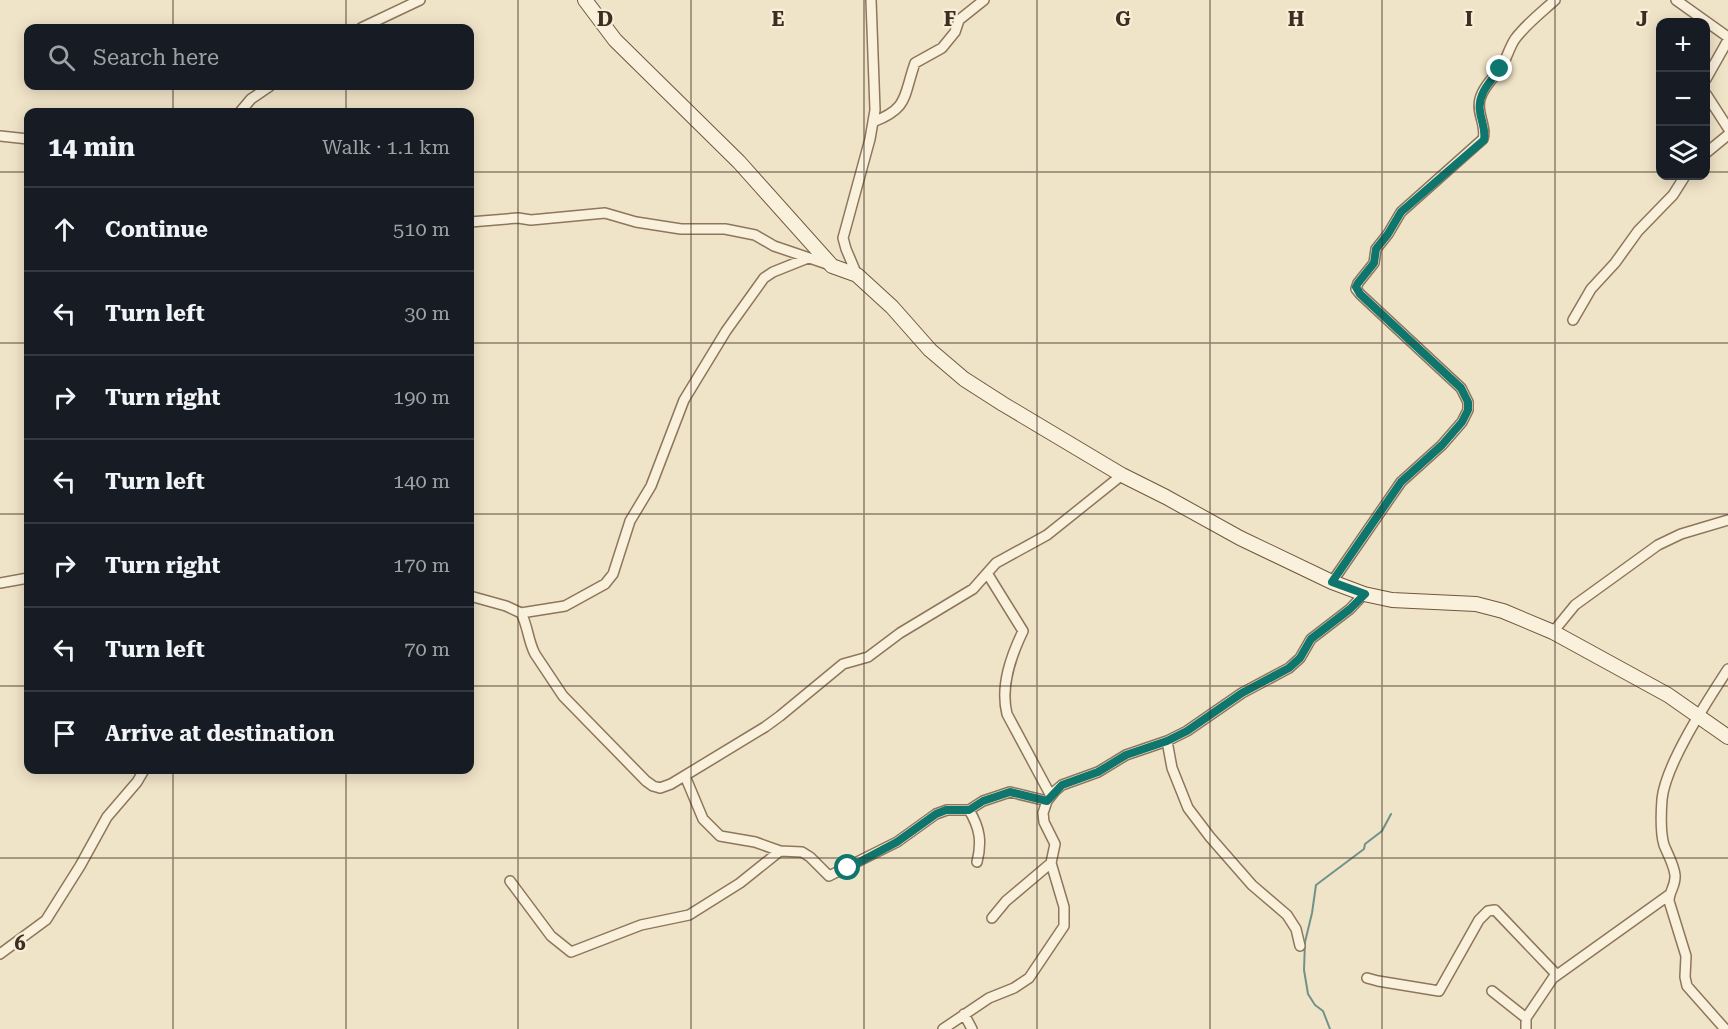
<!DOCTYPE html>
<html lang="en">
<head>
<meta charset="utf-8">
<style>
  body { margin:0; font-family:"Roboto Serif",serif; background:#242831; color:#f1f3f6 }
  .controls { position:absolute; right:18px; top:18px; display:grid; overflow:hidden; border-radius:12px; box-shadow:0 3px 15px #0003 }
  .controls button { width:54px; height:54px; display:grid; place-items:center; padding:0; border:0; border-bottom:2px solid #363941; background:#171b24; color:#f1f3f6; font:30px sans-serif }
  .stop { position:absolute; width:18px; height:18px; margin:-14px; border:4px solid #0f766e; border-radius:50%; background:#fff }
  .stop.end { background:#0f766e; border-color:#fff; box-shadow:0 2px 6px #0008 }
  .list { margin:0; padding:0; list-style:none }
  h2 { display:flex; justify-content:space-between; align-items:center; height:78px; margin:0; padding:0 24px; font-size:26px }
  h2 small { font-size:20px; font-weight:400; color:#9ea1a6 }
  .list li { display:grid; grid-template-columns:39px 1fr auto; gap:18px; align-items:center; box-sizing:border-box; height:84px; padding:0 24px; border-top:2px solid #363941 }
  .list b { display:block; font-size:22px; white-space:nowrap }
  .list em { font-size:20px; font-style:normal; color:#9ea1a6 }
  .icon { flex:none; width:33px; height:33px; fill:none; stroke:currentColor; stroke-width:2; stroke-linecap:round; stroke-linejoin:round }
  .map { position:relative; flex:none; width:1728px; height:1029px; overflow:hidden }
  .search { position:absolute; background:#171b24; box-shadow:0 3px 15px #0003; left:24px; top:24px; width:450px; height:66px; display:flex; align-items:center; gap:15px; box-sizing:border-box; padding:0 21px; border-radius:12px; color:#9ea1a6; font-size:22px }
  .panel { position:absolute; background:#171b24; box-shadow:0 3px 15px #0003; left:24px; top:108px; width:450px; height:666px; border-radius:12px }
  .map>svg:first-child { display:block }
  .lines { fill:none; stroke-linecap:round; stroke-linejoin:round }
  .stream { stroke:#6f938a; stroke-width:2 }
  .street-casing { stroke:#8d765c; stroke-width:12 }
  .secondary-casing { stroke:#6f573f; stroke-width:16 }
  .street { stroke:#faf1dc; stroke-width:9 }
  .secondary { stroke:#faf1dc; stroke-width:14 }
  .route { stroke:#0f766e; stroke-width:8 }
  .grid { fill:none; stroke:#3d2e20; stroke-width:1.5; stroke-opacity:0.55 }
  .grid-label { font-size:20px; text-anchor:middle; font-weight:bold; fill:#3d2e20; stroke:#f7eed8; stroke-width:4.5; stroke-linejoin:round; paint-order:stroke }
</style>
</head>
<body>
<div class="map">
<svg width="1728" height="1029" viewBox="0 0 1728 1029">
  <rect width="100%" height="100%" fill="#f0e4c8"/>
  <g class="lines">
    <path class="stream" d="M1330,1029l-7,-18 -8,-6 -7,-11 -4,-24 1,-28 7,-29 4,-28 48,-36 1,-5 17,-13 9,-17"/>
    <defs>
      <path id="street" d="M1676,0l52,37
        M361,28l59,-28
        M1706,79l22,-39
        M1706,94l22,34
        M240,112l11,-13 19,-13
        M873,122c36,-14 30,-25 42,-59l27,-15 13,-16 4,-12 25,-20
        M0,136l28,3
        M1706,153l22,-18
        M470,222l48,-4 13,2 74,-7 31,9 45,7h44l30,6 19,11 56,19
        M857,275l-11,-26 -3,-11 27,-99 5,-29 -4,-110
        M1573,320l18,-31 24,-26 23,-32 35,-36 12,-19
        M987,573l36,58c-12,25 -23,55 -16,83l44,82
        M1332,582l69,-100 41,-37 20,-23 6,-12v-8l-7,-14 -101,-94 -4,-5 2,-6 16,-20 2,-14 12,-15 13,-22 82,-73c4,-13 -7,-26 -3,-40 3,-12 14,-22 21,-31 6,-10 8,-20 14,-29 11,-15 27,-27 40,-39
        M0,583l28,-5
        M470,596l36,10 15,7c7,13 7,28 14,41l28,42 83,85 7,5 7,2 11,-4 94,-57 15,-11 63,-52 25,-7 32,-24 73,-44 23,-26 51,-28 75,-60
        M521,613l44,-7 40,-22 8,-10 17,-53 21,-35 33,-86 42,-69 38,-53 9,-6 35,-14
        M1553,632l22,-27 83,-60 23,-11 47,-14
        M1167,741l5,27 16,40 22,29 42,48 35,30 9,14 4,17
        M685,776l18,43 17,17 35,6 25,9 22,1 8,5 19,19 68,-34 39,-28 11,-4h22l14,-9 27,-9 37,9
        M969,810c11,18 13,32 8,52
        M510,881l41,55 20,16 70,-27 48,-10 51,-32 40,-32
        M992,918l14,-17 45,-38
        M0,954l46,-34 34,-54 27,-49 30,-35 7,-12
        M1367,978l11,3 61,10 40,-71 9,-9 7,-1 62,65
        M1492,991l34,27
        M964,1014l8,15
        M943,1029l46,-31 25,-10 15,-10 35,-52v-19l-13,-44 4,-19 -11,-22 -1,-9 4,-12 8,-10 7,-6 36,-13 28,-17 41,-14 20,-10 55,-38 47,-25 11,-10 11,-19 39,-30 14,-15
        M1526,1029v-11l27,-40 116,-83
        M1725,1029l-38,-43 -2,-9 1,-21 -17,-55c0,-10 7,-15 6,-26 -1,-10 -7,-20 -11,-30 -4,-13 -3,-32 -2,-46 4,-36 46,-99 66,-130"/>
      <path id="secondary" d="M585,0l30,40 124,122 93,104 25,9 35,32 38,43 34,29 39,25 119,71 44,22 74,41 92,44 32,12 28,6 84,4 27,7 50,21 115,63 60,42"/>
    </defs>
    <use href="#street" class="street-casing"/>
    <use href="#secondary" class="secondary-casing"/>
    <use href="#street" class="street"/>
    <use href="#secondary" class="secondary"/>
  </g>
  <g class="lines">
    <path class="route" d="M848,868l49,-26 39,-28 10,-4h23l14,-9 27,-9 37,9 15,-16 36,-13 28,-17 41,-14 20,-10 55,-38 47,-25 11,-10 11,-19 39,-30 15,-15 -33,-12 69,-100 41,-37 20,-23 6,-12v-8l-7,-14 -101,-94 -4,-7 2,-4 16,-20 2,-14 12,-15 13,-22 83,-72c2,-11 -3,-19 -4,-29 -3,-17 11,-30 20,-42"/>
  </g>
  <path class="grid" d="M173,0v28M346,0v28M518,0v1029M691,0v1029M864,0v1029M1037,0v1029M1210,0v1029M1382,0v1029M1555,0v1029M173,86v26M346,86v26M0,172h28M470,172h1190M1706,172h22M0,343h28M470,343h1258M0,514h28M470,514h1258M0,686h28M470,686h1258M173,770v259M346,770v259M0,858h1728"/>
  <g class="grid-label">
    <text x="605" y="26">D</text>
    <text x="778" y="26">E</text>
    <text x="950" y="26">F</text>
    <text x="1123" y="26">G</text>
    <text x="1296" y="26">H</text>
    <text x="1469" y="26">I</text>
    <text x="1642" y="26">J</text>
    <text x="20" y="950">6</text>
  </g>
</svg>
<div class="controls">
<button>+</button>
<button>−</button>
<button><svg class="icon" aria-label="layers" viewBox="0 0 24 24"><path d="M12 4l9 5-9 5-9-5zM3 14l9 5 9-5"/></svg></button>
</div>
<div class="stop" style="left:848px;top:868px"></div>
<div class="stop end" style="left:1500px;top:69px"></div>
<div class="search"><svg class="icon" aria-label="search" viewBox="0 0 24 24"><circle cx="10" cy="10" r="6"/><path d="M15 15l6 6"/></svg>Search here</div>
<section class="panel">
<h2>14 min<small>Walk · 1.1 km</small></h2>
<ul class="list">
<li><svg class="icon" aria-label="ahead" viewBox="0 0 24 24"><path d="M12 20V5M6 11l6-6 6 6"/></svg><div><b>Continue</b></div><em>510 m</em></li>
<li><svg class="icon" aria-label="left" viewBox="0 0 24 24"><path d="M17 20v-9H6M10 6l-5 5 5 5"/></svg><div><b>Turn left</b></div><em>30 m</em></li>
<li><svg class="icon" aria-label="right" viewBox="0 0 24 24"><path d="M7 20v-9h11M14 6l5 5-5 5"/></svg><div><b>Turn right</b></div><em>190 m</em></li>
<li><svg class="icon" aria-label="left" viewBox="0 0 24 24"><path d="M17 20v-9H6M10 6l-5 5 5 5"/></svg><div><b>Turn left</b></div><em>140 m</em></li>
<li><svg class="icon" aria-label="right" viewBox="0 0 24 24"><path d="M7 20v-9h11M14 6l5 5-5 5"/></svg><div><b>Turn right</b></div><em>170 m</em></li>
<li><svg class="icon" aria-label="left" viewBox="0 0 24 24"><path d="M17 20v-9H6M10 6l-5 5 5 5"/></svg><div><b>Turn left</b></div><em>70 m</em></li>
<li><svg class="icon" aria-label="arrive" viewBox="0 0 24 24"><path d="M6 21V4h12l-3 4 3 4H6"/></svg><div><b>Arrive at destination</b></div></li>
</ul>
</section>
</div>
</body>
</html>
